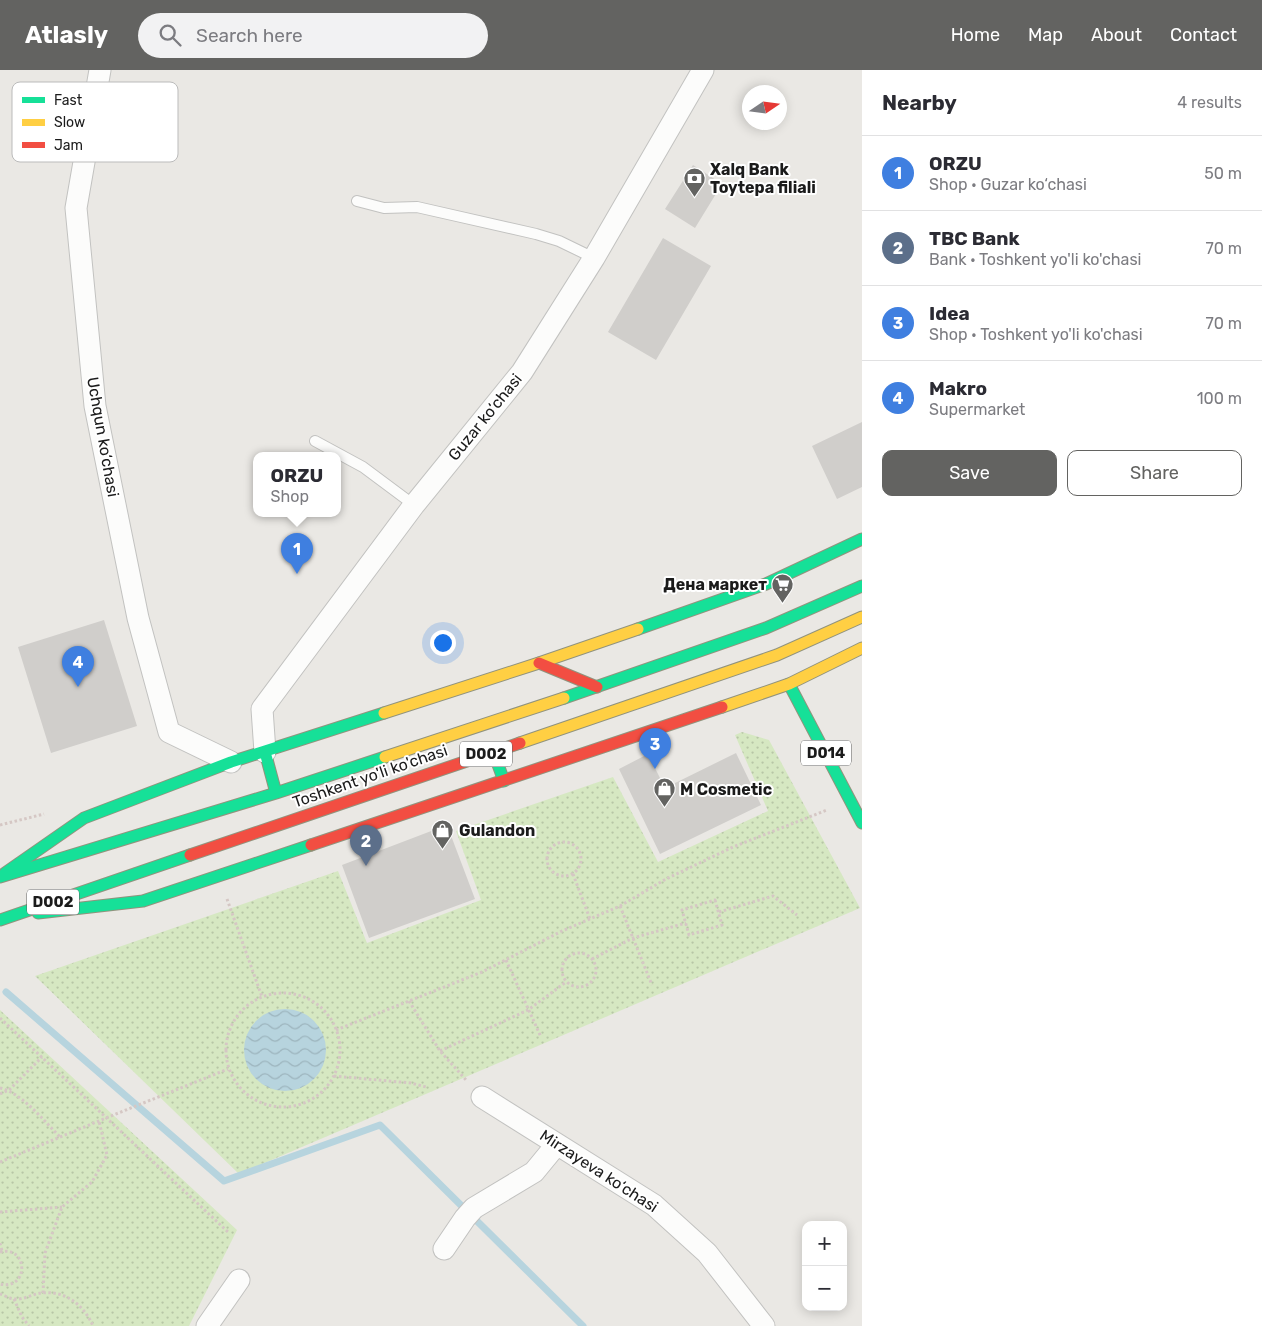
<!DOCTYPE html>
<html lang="en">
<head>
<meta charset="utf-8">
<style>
  body { margin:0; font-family:Rubik,sans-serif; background:#f2f2f3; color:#2b2b33 }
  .controls { position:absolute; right:15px; bottom:15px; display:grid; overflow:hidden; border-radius:10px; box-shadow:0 2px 12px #0003 }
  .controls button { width:45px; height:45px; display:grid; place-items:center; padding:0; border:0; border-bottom:1px solid #e1e1e2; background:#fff; color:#2b2b33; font:25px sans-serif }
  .compass { position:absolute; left:742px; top:15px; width:45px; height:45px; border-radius:50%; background:#fff; box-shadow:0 2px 12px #0003; rotate:77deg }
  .you { position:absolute; left:442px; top:572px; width:18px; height:18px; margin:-12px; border:4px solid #fff; border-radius:50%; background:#1a73e8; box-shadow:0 0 0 8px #1a73e833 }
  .badge { display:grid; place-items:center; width:32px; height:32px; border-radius:50%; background:#636361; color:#fff; font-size:16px; font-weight:700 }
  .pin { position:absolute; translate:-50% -41px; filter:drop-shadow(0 1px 2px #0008) }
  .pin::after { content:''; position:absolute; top:26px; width:18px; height:15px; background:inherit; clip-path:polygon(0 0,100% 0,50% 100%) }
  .popup { position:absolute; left:253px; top:382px; width:88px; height:65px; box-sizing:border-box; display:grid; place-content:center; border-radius:10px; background:#fff; filter:drop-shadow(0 1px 4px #0005); font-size:16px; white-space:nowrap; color:#7c7c81 }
  .popup b { font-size:19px; color:#2b2b33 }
  .popup::after { content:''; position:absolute; left:50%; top:100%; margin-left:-10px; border:10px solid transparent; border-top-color:#fff }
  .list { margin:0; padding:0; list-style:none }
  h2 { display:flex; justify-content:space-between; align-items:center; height:65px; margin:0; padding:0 20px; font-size:21px }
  h2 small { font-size:16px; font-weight:400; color:#7c7c81 }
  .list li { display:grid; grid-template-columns:32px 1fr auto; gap:15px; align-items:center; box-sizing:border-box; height:75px; padding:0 20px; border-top:1px solid #e1e1e2 }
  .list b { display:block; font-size:19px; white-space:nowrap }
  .list p { margin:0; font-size:16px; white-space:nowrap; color:#7c7c81 }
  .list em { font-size:16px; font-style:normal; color:#7c7c81 }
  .actions { display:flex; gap:10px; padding:15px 20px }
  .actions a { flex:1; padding:11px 0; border:1px solid #636361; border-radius:10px; text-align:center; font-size:18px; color:#636361 }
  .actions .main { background:#636361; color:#fff }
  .icon { flex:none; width:28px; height:28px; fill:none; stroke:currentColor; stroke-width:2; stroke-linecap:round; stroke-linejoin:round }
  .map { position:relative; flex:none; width:862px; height:1256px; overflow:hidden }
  header { display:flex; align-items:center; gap:30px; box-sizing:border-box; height:70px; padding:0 25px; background:#636361; color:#fff }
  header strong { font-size:24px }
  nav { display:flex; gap:28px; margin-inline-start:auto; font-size:18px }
  .search { width:350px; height:45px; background:#f2f2f3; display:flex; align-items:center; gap:12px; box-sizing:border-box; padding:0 18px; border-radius:28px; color:#7c7c81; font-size:19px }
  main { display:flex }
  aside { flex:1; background:#fff }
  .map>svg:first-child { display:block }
  .grass { fill:url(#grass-dots) }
  .water { fill:url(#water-waves) }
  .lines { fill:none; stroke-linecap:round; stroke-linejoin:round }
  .stream { stroke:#b7d4de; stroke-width:7 }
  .building { fill:#d0cecb }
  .lane-casing { stroke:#c2c2c0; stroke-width:12 }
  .street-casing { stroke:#c2c2c0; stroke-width:23 }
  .fast-casing { stroke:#91937d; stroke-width:13 }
  .slow-casing { stroke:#91937d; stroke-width:13 }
  .jam-casing { stroke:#91937d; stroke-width:13 }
  .path { stroke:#d5c7c4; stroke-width:3; stroke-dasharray:2.5 2.5; stroke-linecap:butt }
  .lane { stroke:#fcfcfb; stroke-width:10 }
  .street { stroke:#fcfcfb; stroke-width:21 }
  .fast { stroke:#16e098; stroke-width:11 }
  .slow { stroke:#ffcf43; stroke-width:11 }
  .jam { stroke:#f24e42; stroke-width:11 }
  .labels { text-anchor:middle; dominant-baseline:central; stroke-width:4; stroke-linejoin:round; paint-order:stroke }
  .shield { fill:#fff; stroke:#5f5f5f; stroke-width:1 }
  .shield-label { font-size:15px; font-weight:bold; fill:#1b1b1b }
  .poi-label { font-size:16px; font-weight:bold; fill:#1b1b1b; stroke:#fff; text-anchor:start }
  .street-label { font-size:16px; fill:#1b1b1b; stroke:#fff }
  .key { fill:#fff; stroke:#bbb; stroke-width:1 }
  .key-label { font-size:14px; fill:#1b1b1b }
</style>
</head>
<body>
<header>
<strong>Atlasly</strong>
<div class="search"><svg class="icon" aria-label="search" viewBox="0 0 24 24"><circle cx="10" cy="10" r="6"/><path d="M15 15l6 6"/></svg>Search here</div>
<nav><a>Home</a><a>Map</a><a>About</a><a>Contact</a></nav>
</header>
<main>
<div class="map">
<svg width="862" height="1256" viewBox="0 0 862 1256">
  <defs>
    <pattern id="grass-dots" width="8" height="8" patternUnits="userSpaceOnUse" patternTransform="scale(1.25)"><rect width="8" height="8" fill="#d6e8c2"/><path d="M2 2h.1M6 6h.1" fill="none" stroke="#b7c6a6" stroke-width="1.8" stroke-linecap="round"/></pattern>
    <pattern id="water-waves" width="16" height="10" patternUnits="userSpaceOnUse" patternTransform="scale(1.25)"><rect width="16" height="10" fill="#b7d4de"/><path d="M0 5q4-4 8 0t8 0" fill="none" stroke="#9db5be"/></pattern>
  </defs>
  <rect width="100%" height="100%" fill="#eae8e4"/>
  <path class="grass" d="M742,662l27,8 91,168 -621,266 -204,-198 303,-105 29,72 114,-43 -25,-69 157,-54 45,85 110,-51 -33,-76z
    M0,940l237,220 -48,96h-189z"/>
  <path class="water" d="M244 980a41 41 0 1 1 82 0a41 41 0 1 1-82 0Z"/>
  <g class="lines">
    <path class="stream" d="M6,922l218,189 156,-56 203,201"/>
  </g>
  <path class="building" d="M693,95l29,19 -27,44 -30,-19z
    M663,168l48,28 -55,94 -48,-28z
    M862,352v65l-25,12 -25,-53z
    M104,550l33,106 -86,27 -33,-106z
    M736,683l25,52 -101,49 -41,-85 29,-15 17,34z
    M447,755l28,74 -106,39 -27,-73z"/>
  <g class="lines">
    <defs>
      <path id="lane" d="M357,131l27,7 33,-1 119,27 23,7 35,17
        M315,371l48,26 51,38"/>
      <path id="street" d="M100,0l-24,138 19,198 43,212 31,114 62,30
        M265,682l-3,-43 152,-204 108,-133 72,-114 109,-188
        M482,1027l172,108 53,48 57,73
        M444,1179l21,-31 9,-10 60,-36 23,-28
        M207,1256l32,-46"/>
      <path id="fast" d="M638,559l128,-45 96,-45
        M789,614l73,139
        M564,628l202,-70 96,-42
        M493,681l11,30
        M265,682l11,41
        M5,803l79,-55 147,-56 153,-49
        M0,807l276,-84 109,-36
        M38,843l105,-12 168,-56
        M0,850l190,-65"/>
      <path id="slow" d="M722,637l67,-23 73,-36
        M384,643l155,-50 99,-34
        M520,673l257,-88 85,-38
        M385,687l179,-59"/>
      <path id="jam" d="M539,593l58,24
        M311,775l411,-138
        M190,785l330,-112"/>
    </defs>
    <use href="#lane" class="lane-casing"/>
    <use href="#street" class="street-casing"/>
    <use href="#fast" class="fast-casing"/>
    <use href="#slow" class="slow-casing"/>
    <use href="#jam" class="jam-casing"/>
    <path class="path" d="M0,755l44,-11
      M547 789a17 17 0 1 1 34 0a17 17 0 1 1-34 0Z
      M573,804l17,45
      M227,829l35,98
      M715,830l7,25 -33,10 -7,-25z
      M620,836l32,79
      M719,842l54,-16 24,19
      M562 900a17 17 0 1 1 34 0a17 17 0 1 1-34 0Z
      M592,889l41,-21 53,-15
      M506,890l35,77
      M226 980a57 57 0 1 1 114 0a57 57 0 1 1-114 0Z
      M409,931l31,50 27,30
      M0,948l228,214
      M336,960l146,-58 80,-41 58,-25 46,-27 67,-32 94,-37
      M440,981l88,-41 38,-28
      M334,1006l77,7 15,4
      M0,1018c21,4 45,34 60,49
      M0,1024l9,-4 33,-33
      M0,1092l106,-44 122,-49
      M0,1142l62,-5
      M0,1173l2,8
      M0,1182c29,-7 29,39 0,32
      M43,1223l2,-40 17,-46 30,-25 15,-27 -8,-34
      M0,1224c4,1 10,5 15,5 8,1 18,-5 26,-6 24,-3 43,12 52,33
      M14,1229l8,18 7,9"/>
    <use href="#lane" class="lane"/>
    <use href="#street" class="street"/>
    <use href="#fast" class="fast"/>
    <use href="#slow" class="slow"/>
    <use href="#jam" class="jam"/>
  </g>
  <defs>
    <symbol id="bank-pin" viewBox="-11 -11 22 30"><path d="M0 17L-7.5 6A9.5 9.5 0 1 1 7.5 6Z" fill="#636361" stroke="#fff"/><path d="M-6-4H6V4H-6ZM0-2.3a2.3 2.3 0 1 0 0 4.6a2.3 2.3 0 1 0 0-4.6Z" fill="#fff"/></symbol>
    <symbol id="supermarket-pin" viewBox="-11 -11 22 30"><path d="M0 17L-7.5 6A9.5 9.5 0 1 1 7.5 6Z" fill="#636361" stroke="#fff"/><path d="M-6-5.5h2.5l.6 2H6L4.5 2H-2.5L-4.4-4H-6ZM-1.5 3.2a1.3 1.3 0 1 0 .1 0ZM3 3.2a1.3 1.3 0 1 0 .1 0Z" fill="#fff"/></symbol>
    <symbol id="shop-pin" viewBox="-11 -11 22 30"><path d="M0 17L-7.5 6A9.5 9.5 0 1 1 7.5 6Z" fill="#636361" stroke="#fff"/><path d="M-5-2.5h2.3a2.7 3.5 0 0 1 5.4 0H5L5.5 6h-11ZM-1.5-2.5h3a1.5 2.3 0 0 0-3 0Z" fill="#fff"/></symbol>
  </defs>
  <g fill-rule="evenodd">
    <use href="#bank-pin" x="682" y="96" width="25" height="34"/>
    <use href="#supermarket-pin" x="770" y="502" width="25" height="34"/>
    <use href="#shop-pin" x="652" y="706" width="25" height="34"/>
    <use href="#shop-pin" x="430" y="748" width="25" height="34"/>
  </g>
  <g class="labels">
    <g class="shield">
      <rect x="801" y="670.5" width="50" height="25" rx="4"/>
      <rect x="460" y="671.5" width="52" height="25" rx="4"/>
      <rect x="27" y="819.5" width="52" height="25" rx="4"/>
    </g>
    <g class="shield-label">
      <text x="826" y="683">D014</text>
      <text x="486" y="684">D002</text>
      <text x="53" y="832">D002</text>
    </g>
    <g class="poi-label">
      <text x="710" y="99">Xalq Bank<tspan x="710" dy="18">Toytepa filiali</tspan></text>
      <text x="767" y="514" text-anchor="end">Дена маркет</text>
      <text x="680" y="719">M Cosmetic</text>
      <text x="459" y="760">Gulandon</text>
    </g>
    <g class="street-label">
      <text transform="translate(485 347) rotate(-51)">Guzar ko‘chasi</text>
      <text transform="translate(103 367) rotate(80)">Uchqun ko‘chasi</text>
      <text transform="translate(370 706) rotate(-19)">Toshkent yo'li ko'chasi</text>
      <text transform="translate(599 1101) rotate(33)">Mirzayeva ko‘chasi</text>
    </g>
  </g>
  <rect x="12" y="12" width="166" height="80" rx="8" class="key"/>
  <rect x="22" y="27" width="23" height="6" fill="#16e098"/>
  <rect x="22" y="49" width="23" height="7" fill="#ffcf43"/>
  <rect x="22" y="72" width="23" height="6" fill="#f24e42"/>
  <g class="key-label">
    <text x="54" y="35">Fast</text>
    <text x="54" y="57">Slow</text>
    <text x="54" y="80">Jam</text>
  </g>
</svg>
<div class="controls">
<button>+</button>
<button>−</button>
</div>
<svg class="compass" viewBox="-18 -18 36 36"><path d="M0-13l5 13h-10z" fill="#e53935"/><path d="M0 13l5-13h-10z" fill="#7c7c81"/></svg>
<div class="you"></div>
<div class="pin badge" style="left:297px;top:504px;background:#3f7fe0">1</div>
<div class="popup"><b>ORZU</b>Shop</div>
<div class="pin badge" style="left:366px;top:796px;background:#5c6f8a">2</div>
<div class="pin badge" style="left:655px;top:699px;background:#3f7fe0">3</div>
<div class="pin badge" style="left:78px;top:617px;background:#3f7fe0">4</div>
</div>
<aside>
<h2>Nearby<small>4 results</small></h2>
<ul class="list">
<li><span class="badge" style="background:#3f7fe0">1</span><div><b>ORZU</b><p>Shop · Guzar ko‘chasi</p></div><em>50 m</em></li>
<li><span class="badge" style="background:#5c6f8a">2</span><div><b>TBC Bank</b><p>Bank · Toshkent yo'li ko'chasi</p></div><em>70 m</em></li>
<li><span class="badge" style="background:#3f7fe0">3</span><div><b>Idea</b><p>Shop · Toshkent yo'li ko'chasi</p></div><em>70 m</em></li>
<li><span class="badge" style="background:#3f7fe0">4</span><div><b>Makro</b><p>Supermarket</p></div><em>100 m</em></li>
</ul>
<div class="actions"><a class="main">Save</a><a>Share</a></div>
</aside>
</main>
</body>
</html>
